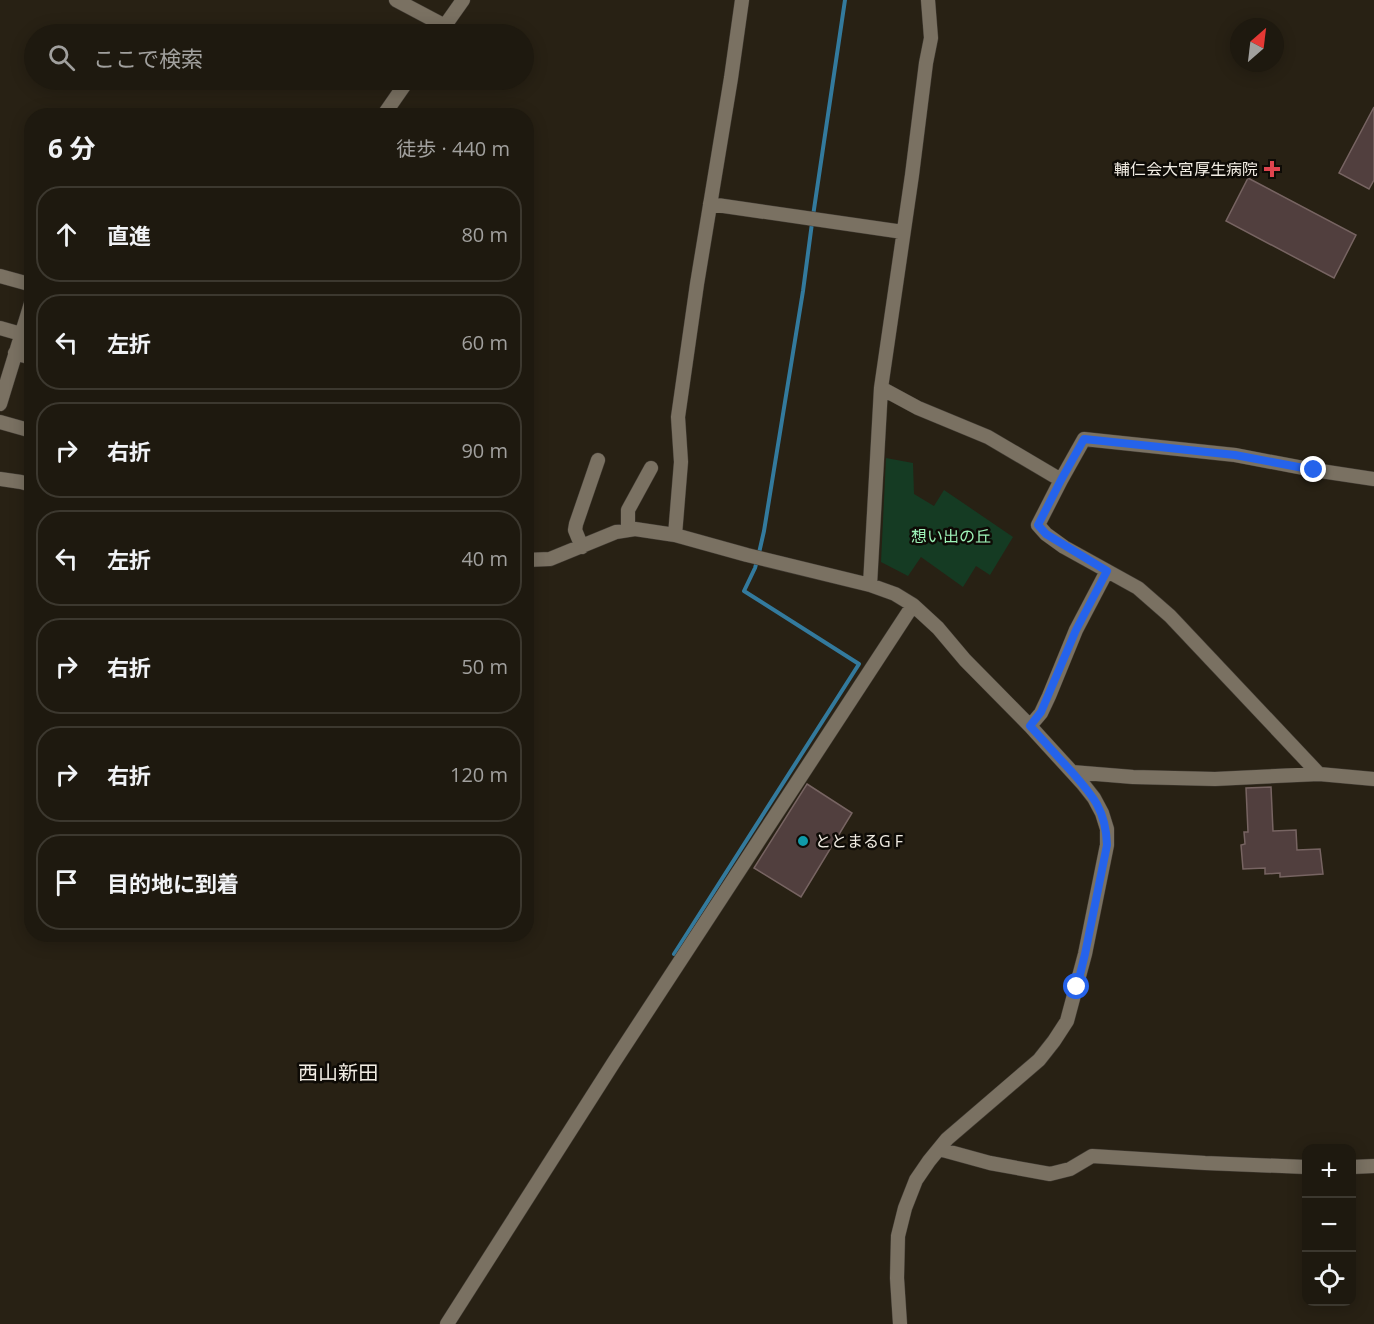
<!DOCTYPE html>
<html lang="ja">
<head>
<meta charset="utf-8">
<style>
  body { margin:0; font-family:"Open Sans","Noto Sans JP",sans-serif; background:#262218; color:#f1f3f6 }
  .controls { position:absolute; right:18px; bottom:18px; display:grid; overflow:hidden; border-radius:12px; box-shadow:0 3px 15px #0003 }
  .controls button { width:54px; height:54px; display:grid; place-items:center; padding:0; border:0; border-bottom:2px solid #3c382f; background:#1e190f; color:#f1f3f6; font:30px sans-serif }
  .compass { position:absolute; left:1230px; top:18px; width:54px; height:54px; border-radius:50%; background:#1e190f; box-shadow:0 3px 15px #0003; rotate:28deg }
  .stop { position:absolute; width:18px; height:18px; margin:-14px; border:4px solid #2563eb; border-radius:50%; background:#fff }
  .stop.end { background:#2563eb; border-color:#fff; box-shadow:0 2px 6px #0008 }
  .list { margin:0; padding:0; list-style:none }
  h2 { display:flex; justify-content:space-between; align-items:center; height:78px; margin:0; padding:0 24px; font-size:26px }
  h2 small { font-size:20px; font-weight:400; color:#a1a09e }
  .list li { display:grid; grid-template-columns:39px 1fr auto; gap:18px; align-items:center; box-sizing:border-box; height:96px; margin:0 12px 12px; padding:0 12px; border:2px solid #3c382f; border-radius:24px }
  .list b { display:block; font-size:22px; white-space:nowrap }
  .list em { font-size:20px; font-style:normal; color:#a1a09e }
  .icon { flex:none; width:33px; height:33px; fill:none; stroke:currentColor; stroke-width:2; stroke-linecap:round; stroke-linejoin:round }
  .map { position:relative; flex:none; width:1374px; height:1324px; overflow:hidden }
  .search { position:absolute; background:#1e190f; box-shadow:0 3px 15px #0003; left:24px; top:24px; width:510px; height:66px; display:flex; align-items:center; gap:15px; box-sizing:border-box; padding:0 21px; border-radius:33px; color:#a1a09e; font-size:22px }
  .panel { position:absolute; background:#1e190f; box-shadow:0 3px 15px #0003; left:24px; top:108px; width:510px; height:834px; border-radius:24px }
  .map>svg:first-child { display:block }
  .green { fill:#153b23 }
  .lines { fill:none; stroke-linecap:round; stroke-linejoin:round }
  .stream { stroke:#337a9d; stroke-width:4 }
  .building { fill:#513f3e; stroke:#776462; stroke-width:1.5 }
  .street-casing { stroke:#423c34; stroke-width:15 }
  .street { stroke:#7a7162; stroke-width:14 }
  .route { stroke:#2563eb; stroke-width:8 }
  .health-dot { fill:#e0444e; stroke:#0e0b06; stroke-width:2 }
  .culture-dot { fill:#0f9aa8; stroke:#0e0b06; stroke-width:2 }
  .labels { text-anchor:middle; dominant-baseline:central; stroke-width:5; stroke-linejoin:round; paint-order:stroke }
  .poi-label { font-size:16px; fill:#f1ece3; stroke:#0e0b06; text-anchor:end }
  .park-label { font-size:16px; fill:#9ef4b8; stroke:#0e0b06 }
  .quarter-label { font-size:20px; fill:#f1ece3; stroke:#0e0b06 }
</style>
</head>
<body>
<div class="map">
<svg width="1374" height="1324" viewBox="0 0 1374 1324">
  <rect width="100%" height="100%" fill="#282114"/>
  <path class="green" d="M886,458l27,5 1,31 20,12 10,-16 69,47 -23,38 -14,-9 -13,21 -42,-30 -13,19 -27,-14z"/>
  <g class="lines">
    <path class="stream" d="M813,216l32,-216
      M759,553l5,-22 39,-240 9,-68
      M674,954l185,-290 -115,-73 11,-23 2,-7"/>
  </g>
  <path class="building" d="M1374,107v73l-5,9 -30,-16z
    M1248,178l108,57 -22,43 -108,-57z
    M807,784l45,29 -51,84 -47,-29z
    M1271,787l2,44 23,-1 1,20 23,-1 3,25 -43,3v-4l-15,1v-6l-22,1 -2,-24 4,-1 -1,-12h4l-2,-44z"/>
  <g class="lines">
    <defs>
      <path id="street" d="M396,0l49,26
        M439,34l24,-34
        M383,116l25,-36
        M710,204l193,28
        M0,276l29,8 3,2
        M0,328l21,6
        M15,353l17,5
        M881,388l37,20 70,29 73,43
        M0,404l32,-104
        M0,422l32,9
        M0,479l21,3 11,3
        M628,530v-20l23,-42
        M675,535l6,-73 -3,-45 19,-133 34,-206 11,-78
        M582,547l-7,-17 1,-6 22,-64
        M526,560l24,-1 66,-27 19,-3 40,6 72,20 123,30 25,9 18,11 25,23 27,32 65,66 53,58 11,14 8,15 5,16v16l-22,109 -18,67 -13,20 -15,19 -92,79 -18,22 -13,19 -11,28 -7,28 -1,42 3,46
        M870,585l11,-197 31,-213 14,-112 5,-25 -3,-38
        M1030,726l11,-13 8,-17 27,-66 31,-59
        M1072,772l61,5 82,2 104,-5 55,5
        M1319,774l-149,-158 -32,-28 -74,-41 -18,-13 -8,-9 23,-45 23,-41 151,16 79,15 60,9
        M939,1149l51,14 60,11 20,-5 22,-13 113,7 101,4
        M1352,1167l22,-1
        M447,1324l167,-262 299,-457"/>
    </defs>
    <use href="#street" class="street-casing"/>
    <use href="#street" class="street"/>
  </g>
  <g class="lines">
    <path class="route" d="M1077,987l8,-33 22,-109c-1,-35 -14,-49 -36,-74 -14,-15 -27,-30 -41,-45l11,-14 35,-82 31,-59 -61,-37 -8,-9 23,-45 23,-41 151,16 79,15"/>
  </g>
  <path class="health-dot" d="M1269 160h6v6h6v6h-6v6h-6v-6h-6v-6h6z"/>
  <circle class="culture-dot" cx="803" cy="841" r="6"/>
  <g class="labels">
    <g class="poi-label">
      <text x="1258" y="169">輔仁会大宮厚生病院</text>
      <text x="815" y="841" text-anchor="start">ととまるG F</text>
    </g>
    <g class="park-label">
      <text x="951" y="536">想い出の丘</text>
    </g>
    <g class="quarter-label">
      <text x="338" y="1072">西山新田</text>
    </g>
  </g>
</svg>
<div class="controls">
<button>+</button>
<button>−</button>
<button><svg class="icon" aria-label="locate" viewBox="0 0 24 24"><circle cx="12" cy="12" r="6"/><path d="M12 2v4M12 18v4M2 12h4M18 12h4"/></svg></button>
</div>
<svg class="compass" viewBox="-18 -18 36 36"><path d="M0-13l5 13h-10z" fill="#e53935"/><path d="M0 13l5-13h-10z" fill="#a1a09e"/></svg>
<div class="stop" style="left:1077px;top:987px"></div>
<div class="stop end" style="left:1314px;top:470px"></div>
<div class="search"><svg class="icon" aria-label="search" viewBox="0 0 24 24"><circle cx="10" cy="10" r="6"/><path d="M15 15l6 6"/></svg>ここで検索</div>
<section class="panel">
<h2>6 分<small>徒歩 · 440 m</small></h2>
<ul class="list">
<li><svg class="icon" aria-label="ahead" viewBox="0 0 24 24"><path d="M12 20V5M6 11l6-6 6 6"/></svg><div><b>直進</b></div><em>80 m</em></li>
<li><svg class="icon" aria-label="left" viewBox="0 0 24 24"><path d="M17 20v-9H6M10 6l-5 5 5 5"/></svg><div><b>左折</b></div><em>60 m</em></li>
<li><svg class="icon" aria-label="right" viewBox="0 0 24 24"><path d="M7 20v-9h11M14 6l5 5-5 5"/></svg><div><b>右折</b></div><em>90 m</em></li>
<li><svg class="icon" aria-label="left" viewBox="0 0 24 24"><path d="M17 20v-9H6M10 6l-5 5 5 5"/></svg><div><b>左折</b></div><em>40 m</em></li>
<li><svg class="icon" aria-label="right" viewBox="0 0 24 24"><path d="M7 20v-9h11M14 6l5 5-5 5"/></svg><div><b>右折</b></div><em>50 m</em></li>
<li><svg class="icon" aria-label="right" viewBox="0 0 24 24"><path d="M7 20v-9h11M14 6l5 5-5 5"/></svg><div><b>右折</b></div><em>120 m</em></li>
<li><svg class="icon" aria-label="arrive" viewBox="0 0 24 24"><path d="M6 21V4h12l-3 4 3 4H6"/></svg><div><b>目的地に到着</b></div></li>
</ul>
</section>
</div>
</body>
</html>
